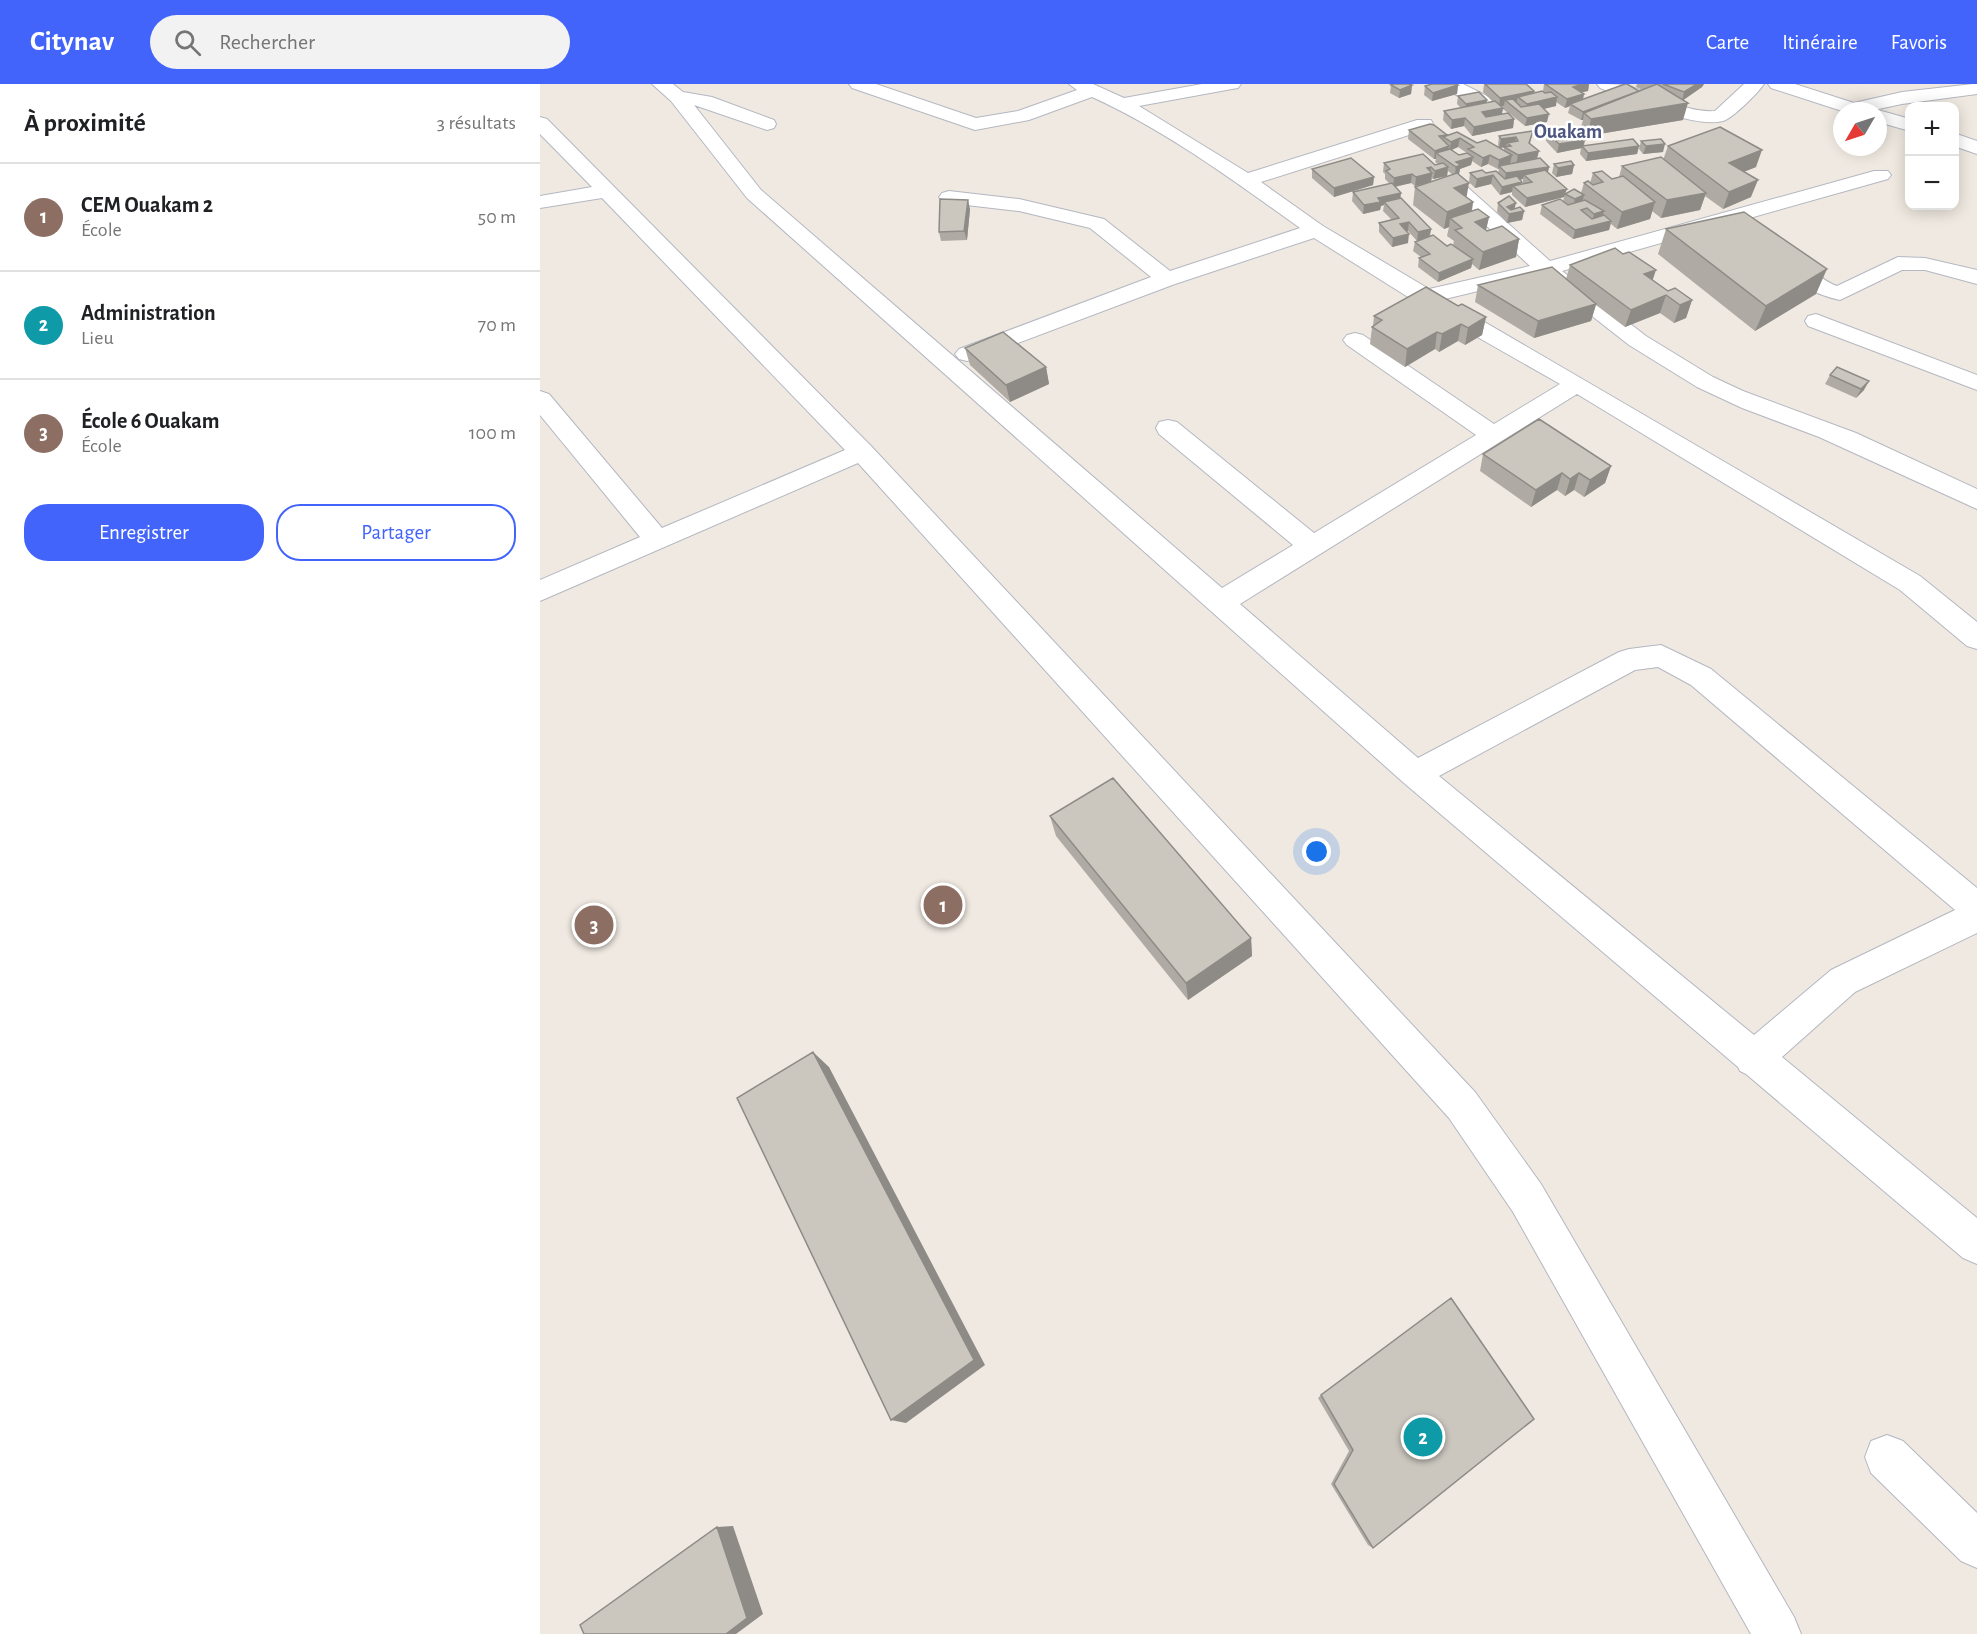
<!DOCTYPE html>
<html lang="fr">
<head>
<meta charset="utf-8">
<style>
  body { margin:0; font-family:"Alegreya Sans",sans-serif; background:#f2f2f2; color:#202124 }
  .controls { position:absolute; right:18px; top:18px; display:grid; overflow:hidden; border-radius:12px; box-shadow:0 3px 15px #0003 }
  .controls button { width:54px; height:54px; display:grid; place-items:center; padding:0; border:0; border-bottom:2px solid #e0e0e0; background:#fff; color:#202124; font:30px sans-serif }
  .compass { position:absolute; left:1293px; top:18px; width:54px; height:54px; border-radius:50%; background:#fff; box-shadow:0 3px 15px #0003; rotate:231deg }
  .you { position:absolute; left:777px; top:768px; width:21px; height:21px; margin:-15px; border:4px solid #fff; border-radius:50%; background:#1a73e8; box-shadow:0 0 0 9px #1a73e833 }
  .badge { display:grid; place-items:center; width:39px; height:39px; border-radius:50%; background:#4264fb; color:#fff; font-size:20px; font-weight:700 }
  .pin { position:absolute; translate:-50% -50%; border:3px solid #fff; box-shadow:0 2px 6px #0006 }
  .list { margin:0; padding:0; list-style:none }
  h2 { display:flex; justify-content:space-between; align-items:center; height:78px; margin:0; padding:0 24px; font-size:26px }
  h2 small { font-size:20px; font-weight:400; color:#757577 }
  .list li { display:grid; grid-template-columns:39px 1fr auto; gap:18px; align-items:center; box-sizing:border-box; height:108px; padding:0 24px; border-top:2px solid #e0e0e0 }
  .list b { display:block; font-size:22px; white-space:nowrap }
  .list p { margin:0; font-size:20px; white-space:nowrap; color:#757577 }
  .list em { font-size:20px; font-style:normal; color:#757577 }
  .actions { display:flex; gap:12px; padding:18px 24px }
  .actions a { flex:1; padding:14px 0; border:2px solid #4264fb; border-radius:24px; text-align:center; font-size:21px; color:#4264fb }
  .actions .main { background:#4264fb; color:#fff }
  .icon { flex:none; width:33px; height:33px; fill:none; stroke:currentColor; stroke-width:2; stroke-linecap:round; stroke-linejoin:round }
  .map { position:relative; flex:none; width:1437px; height:1550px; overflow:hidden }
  header { display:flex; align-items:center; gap:36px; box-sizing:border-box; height:84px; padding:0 30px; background:#4264fb; color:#fff }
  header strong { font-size:28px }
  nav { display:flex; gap:33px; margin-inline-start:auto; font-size:21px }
  .search { width:420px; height:54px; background:#f2f2f2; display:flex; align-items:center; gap:15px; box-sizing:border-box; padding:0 21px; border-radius:33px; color:#757577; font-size:22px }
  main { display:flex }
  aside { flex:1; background:#fff }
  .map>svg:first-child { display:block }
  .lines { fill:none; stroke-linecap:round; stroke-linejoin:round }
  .minor-casing { stroke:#b4b7c1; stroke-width:2 }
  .minor { fill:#fff; fill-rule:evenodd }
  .wall { fill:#afaba4; fill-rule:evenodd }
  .shaded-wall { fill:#8e8b86 }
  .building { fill:#cbc7bf; stroke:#8e8b86; stroke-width:1.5 }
  .labels { text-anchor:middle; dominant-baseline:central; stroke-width:5; stroke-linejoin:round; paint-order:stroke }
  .far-district-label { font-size:20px; font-weight:bold; fill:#4d5680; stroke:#fff }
</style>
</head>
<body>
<header>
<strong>Citynav</strong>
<div class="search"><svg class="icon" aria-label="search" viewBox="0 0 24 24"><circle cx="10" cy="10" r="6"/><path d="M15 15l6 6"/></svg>Rechercher</div>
<nav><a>Carte</a><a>Itinéraire</a><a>Favoris</a></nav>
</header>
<main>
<aside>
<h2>À proximité<small>3 résultats</small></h2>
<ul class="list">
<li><span class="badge" style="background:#8d6e63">1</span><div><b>CEM Ouakam 2</b><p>École</p></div><em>50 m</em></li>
<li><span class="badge" style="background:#0f9aa8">2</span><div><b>Administration</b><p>Lieu</p></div><em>70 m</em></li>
<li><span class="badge" style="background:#8d6e63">3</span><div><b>École 6 Ouakam</b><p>École</p></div><em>100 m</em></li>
</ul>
<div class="actions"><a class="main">Enregistrer</a><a>Partager</a></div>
</aside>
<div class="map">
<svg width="1437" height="1550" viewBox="0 0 1437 1550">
  <rect width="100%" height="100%" fill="#efe9e1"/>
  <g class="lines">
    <defs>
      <path id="minor" d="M112,0h21l10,8 29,5 62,23 2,4 -2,4 -7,2 -73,-25 67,85 461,398 71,-43 -134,-111 -3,-6 3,-6 9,-2 9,2 137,111 162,-98 -129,-90 -4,-5 4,-5 8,-2 8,2 131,89 66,-40 -144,-82 -102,-64 -139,46 -200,75 -8,2 -8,-2 -4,-5 4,-5 192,-72 -61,-49 -71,-17 -70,-8 -7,-2 -3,-4 3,-4 7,-2 70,8 85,20 66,52 130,-43c-66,-47 -133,-97 -208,-131l-63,23 -54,10 -123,-42 -3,-4h27l100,34 42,-7 59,-21 -8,-6h24l31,14 78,-14h39l-3,4 -6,1 -93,17 109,67 169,-53h14l2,4 -2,4 -170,54 62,44 106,63 101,-23 -79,-73 -3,-4 3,-4h14l85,76 324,-90h14l3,4 -3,4 -326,92 84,65 67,41 30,14 113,42 121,56v20l-158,-72 -77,-29 -45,-21 -68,-42 -88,-69 -96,23 475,277 57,46v27l-10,-3 -67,-56 -323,-196 -337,210 178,154 201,-106 10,-3 32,-4 50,24 266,219v45l-122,59 -73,65 195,161v46l-14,-6 -217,-184 -6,-3 -2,-4 -334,-284 -657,-585 -76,-97zM1118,583l33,18 264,225 -124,60 -77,65 -315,-259 196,-106z
        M900,0h23l38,19 2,4 -2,4h-14l-44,-23z
        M1057,0c9,0 19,0 28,1 29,8 59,28 90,26l29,-27h20c-6,9 -31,34 -41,37 -29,8 -95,-22 -123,-33z
        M1228,0h27l59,19 48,-11 71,-8h4v10l-75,10 -33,7h-27l-71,-23z
        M1338,26l32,9v12l-32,-9v-11h-3z
        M0,33l7,2 324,327 604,646 66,92 253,433 7,17h-50l-238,-422 -64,-94 -591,-655 -318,138v-21l100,-43 -100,-122v-24l9,3 113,134 183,-78 -243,-252 -62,10v-12l52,-9 -52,-53z
        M1414,49l23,8v13l-23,-8z
        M1244,168c20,5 32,27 53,34l61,-29 27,1 52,12v14l-52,-14h-23l-62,30c-26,-5 -52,-20 -67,-42l3,-5z
        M1276,230l161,61v15l-169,-64 -3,-5 3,-5z
        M1347,1351l16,6 74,72v55l-16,-7 -90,-88 -6,-16 6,-16z"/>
    </defs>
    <use href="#minor" class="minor-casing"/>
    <use href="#minor" class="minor"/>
  </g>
  <path class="wall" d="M848,0h21l3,1 -1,9 -12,4 -9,-5 1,-8z
    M944,0h42l8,7v2l9,-2 1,-7h45l-1,7 -7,1 3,2 -1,6 56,-9v1l4,-2 -7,-3 1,-3h67l-2,3 -19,13v20l-96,16 -7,-6 3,-10h-2l-13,-7 2,-7 -5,2 -9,-6v4l-12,3 3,13 -22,4 -16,-13 5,6 -1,9 -41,8 -8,-10 -13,3 -8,-9 1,-9 17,-3 -4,-4 1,-8 29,7 6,-1 -10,-10zM961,22h3l-1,3 5,4 -6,1 1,-6z
    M918,1l-1,9 -25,7 -8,-6 1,-9z
    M869,46l38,5 -1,1 11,-4 20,11 27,7v-3h2l-7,1 -1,-3 1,-9 34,-5 -3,13 7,15 12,8 -1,5 17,22 16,-1 3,-10h6l3,-10 19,6 7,-2 3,-11 41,-6 5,-14 88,21 -12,5 7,25 -28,12 -18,-13 -5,14 -39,8 -9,-7 -2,8 -33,10 -6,-5 -2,6 -36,9 -33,-25 2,-9 21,-3 1,-5 -39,10 -13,-12v-3l-12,3 -9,-11 -16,4 -6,-6 1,-9h28l1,-4h-1l-10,-5 -7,3 -9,-6 -1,4 -11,4 -1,5 -1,1 8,22 7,5 -1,9 17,6 -3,13 1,1 32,8 -3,18 -37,13 -7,-6 -1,4 -33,14 -20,-15 1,-9 2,-1 -8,-6 2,-9 7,-3 -5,2 -9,-10h-1l1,12 -16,4 -13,-15v-9l13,-3 -9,-9 1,-6 -3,1 -1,4 -17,4 -11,-13 1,-9 37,-8 -5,-5v-5l-2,-2 1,-9 51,2 3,-1 -3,-2 1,-3h-2l-26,-20zM918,63l9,6 -8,2 -7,-5zM908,87l5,4 -38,12 -2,18 31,24 5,-2 -2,9 7,5 -1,4 -6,1 -17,-9 1,-8 -31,-31 -5,-11 16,-4 4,3 16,-4 1,-4 1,1 14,-3zM983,95v5h-2l-1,-4z
    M1007,48l38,8 -1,6h55l-2,8 -51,7 -6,-7 1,-6 -24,5 -11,-12z
    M1101,57l22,11 -20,2 -4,-5z
    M1014,80l20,1 -2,9 -16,3 -4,-4z
    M772,85l62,8 -1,8 -39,12 -22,-19z
    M958,119l16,6 10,2 -2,9 -15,3 -10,-11z
    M430,125l-3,31 -26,1 -2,-9z
    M1126,145l150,65 -61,37 -97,-77z
    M1030,181l82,15 16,11 24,9 -6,18 -12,5 -14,-10 -35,14 -29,-22 -5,16 -57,17 -59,-36 3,-17 88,-6z
    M918,222l28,11 -4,18 -17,10 -7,-4 -19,11 -4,-3 -30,18 -35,-23 2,-17 1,-1 1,-10z
    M425,264l81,19 3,17 -39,18 -40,-37z
    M1290,291l34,15 -8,8 -31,-14z
    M943,370l128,12 -6,17 -21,14 -10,-7 -9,6 -8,-6 -26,17 -51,-36z
    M510,732l201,122 1,18 -64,44 -132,-164z
    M781,1311l213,24 -161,129 -5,-3 -37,-61 18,-33 -31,-53z"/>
  <path class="shaded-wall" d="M1043,0h6l-1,7 -17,4 2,-8z
    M1157,0h7l-2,3 -20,14 2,-9z
    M872,1l-1,9 -12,4 1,-8z
    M918,1l-1,9 -25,7 1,-8z
    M994,7l-2,8 -14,-2 -2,6 -11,-3 -1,6 -5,1 1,-9z
    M1099,7l-2,8 -53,14 -1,7h-2l2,-8z
    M1044,10l-2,9 -12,1v2l-5,2 2,-9z
    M1017,13l-1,9 -31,7 2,-9z
    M947,16l-1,8 -21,4 1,-8z
    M1148,19l-5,17 -96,16 4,-17z
    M963,24l-2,9 -21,4 2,-9z
    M1009,30l-2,8 -22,4 2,-8z
    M925,34l-1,8 -13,3 1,-9z
    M974,35l-1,9 -41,8 2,-9z
    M976,53l-1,8 -8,-2 -1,4 -7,1 2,-9z
    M920,54l-2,9 -9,4 2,-9z
    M1045,56l-2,7 -1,-1v2l-25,5 2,-9z
    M1125,60l-2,8 -20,2 3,-8z
    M909,62l-1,8 -12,-1v6h-2l1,-8z
    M1099,62l-2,8 -51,7 2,-8z
    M1222,66l-6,17 -33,13 6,-17z
    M999,67l-2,8 -21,5 2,-9z
    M950,71l-2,9 -7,3 2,-9z
    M972,71l-2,9 -11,2v3h-1l1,-9z
    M933,73l-2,8 -11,4 -1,5 -4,2 1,-14z
    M1034,81l-2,9 -16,3 2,-9z
    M891,83l-1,7 2,-1 -1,9 -16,4 1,-9 11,-9z
    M908,83l-1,9 -14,3 2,-8z
    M1009,83l-2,9 -23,-1 -1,4 -19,3 2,-9z
    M872,90l-1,9 -18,4 1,-9z
    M953,91l-2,9 -16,4 2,-9z
    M834,93l-1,8 -39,12v-9z
    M1218,96l-7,17 -28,12 6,-17z
    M982,98l-2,8 -7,-4 -1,6 -12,3 2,-8z
    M929,99l-3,17 -12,-12z
    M1027,105l-3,8 -39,10 2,-9z
    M861,109l-1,9h-16v3l-3,1 -1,4 -17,4 1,-9 14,-7z
    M1166,109l-6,17 -39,8 6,-18z
    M1044,111l-2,9 -9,4 2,-9z
    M428,116l2,9 -3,31 -3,-9z
    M933,118l-3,18 -20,-2 -1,9 -5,2 3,-17z
    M1115,118l-5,17 -33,10 5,-17z
    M976,119l-2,8 -5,3 -2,-7z
    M984,127l-2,9 -15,3 2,-9z
    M1064,127l-3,9 -9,3 2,-9z
    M949,133l-4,17 -10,-12z
    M1071,137l-2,9 -36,9 2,-9z
    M869,138l-1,9 -9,2 1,-9z
    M891,145l-2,9 -12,3 1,-9z
    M869,150l-1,9 -16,4 1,-9z
    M979,155l-3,18 -37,13 4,-18z
    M933,175l-2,9 -33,14 1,-9z
    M1287,185l-11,25 -61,37 11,-25z
    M1116,186l-6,18 -6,-14z
    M1126,211l-6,18 -35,14 6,-17z
    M1152,216l-6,18 -12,5 6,-18z
    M1056,220l-5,17 -57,17 4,-17z
    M946,233l-4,18 -17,10 3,-17z
    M921,240l-3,17 -19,11 3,-18z
    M897,248l-2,17 -30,18 2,-18z
    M506,283l3,17 -39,18 -4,-17z
    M1329,297l-5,9 -8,8 5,-9z
    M1071,382l-6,17 -21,14 6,-17z
    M1022,389l-5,17 -26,17 5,-17z
    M1039,389l-5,17 -9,6 5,-17z
    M711,854l1,18 -64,44 -2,-17z
    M273,968l16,15 156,298 -79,58 -15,-3z
    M193,1442l30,88 -27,20h-10l-9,-107z"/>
  <path class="building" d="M853,0h16l3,1 -12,5 -9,-5z
    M892,0h24l2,1 -25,8 -8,-7z
    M945,0h41l8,7 -34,7z
    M1005,0h38l-10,3 11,7 -17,5z
    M1085,0h2l12,7 -56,21 -13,-8z
    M1117,0l31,19 -97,16 -7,-6z
    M1123,0h34l-13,8z
    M1002,7l3,2 6,-1 6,5 -30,7 -9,-7z
    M939,8l8,8 -21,4 -8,-8z
    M973,15l8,8 18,-3 10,10 -22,4 -22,-18z
    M955,17l8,7 -21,4 4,5 22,-4 6,6 -40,8 -9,-9 -13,2 -8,-9z
    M890,40l4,1 13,10 -8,1 10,10 -14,5 -26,-21z
    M1180,43l42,23 -33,13 29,17 -29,12 -61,-46z
    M1033,44l12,12 -26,4 -12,-12z
    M993,47l-4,12 10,8 -21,4 -14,-8 7,-1 -4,-3 11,-2 -2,-4 -15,2 -2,-3z
    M917,48l20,11 9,-3 26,15 -13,5 -9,-5 -7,3 -15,-9 6,-2 -14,-9 -9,4 -8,-5z
    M1093,55l6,7 -51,7 -6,-7z
    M1121,55l4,5 -19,2 -5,-5z
    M910,65l9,6 8,-2 6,4 -17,5 5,3 -5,2 -20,-14z
    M883,70l12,11 8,-2 5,4 -13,4 -4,-4 -4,1 5,5 -16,4 -4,-3 -18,4 -8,-7 4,-2 -6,-6z
    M1121,73l45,36 -39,7 -45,-34z
    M811,74l23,19 -40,11 -22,-19z
    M1000,74l9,9 -43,6 -7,-7z
    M1031,77l3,4 -16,3 -4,-4z
    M942,86l4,3 10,-2 9,8 12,-3 5,6 -20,5 -9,-12 -16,4 -7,-6z
    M1005,86l22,19 -40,9 -14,-12 19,-4 -8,-7z
    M1062,87l10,8 11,-3 32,26 -33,10 -38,-29 4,-2 5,4 10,-3 -10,-9z
    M917,89l12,10 -15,5 19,14 -26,10 -32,-25z
    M852,99l9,10 -23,5 3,4 -17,3 -11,-13z
    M1034,105l10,6 -9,4 -10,-5z
    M969,112l7,7 -9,4 4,3 9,-3 4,4 -15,3 -11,-11z
    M861,114l30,31 -13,3 -9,-10 -9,2 9,10 -16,4 -14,-15 20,-5 -15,-16z
    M400,115l28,1 -4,31 -25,1z
    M1020,115l8,6 17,-5 19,11 -10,3 -7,-6 -6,2 11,9 12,-4 7,6 -36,9 -33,-25z
    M938,125l11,8 -14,5 12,9 15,-5 17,13 -36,13 -28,-22 7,-2 -12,-10z
    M1204,128l83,57 -61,37 -100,-77z
    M893,151l14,11 4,-2 22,15 -34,14 -20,-15 11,-4 -15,-12z
    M1075,164l8,6 6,-2 27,18 -12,4 24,17 7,-3 17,12 -12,5 -14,-10 -35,15 -61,-45z
    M1012,183l44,37 -58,17 -60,-36z
    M886,203l32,19 4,-2 24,13 -18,11 -7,-4 -19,10 -5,-2 -30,17 -35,-22 10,-7 -8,-4z
    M463,248l43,35 -40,18 -41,-37z
    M1297,283l32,14 -8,8 -31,-14z
    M999,335l72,47 -21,14 -11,-7 -9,6 -8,-6 -26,17 -53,-36z
    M573,694l138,160 -65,45 -136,-167z
    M273,968l161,308 -83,60 -154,-322z
    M911,1214l83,121 -161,129 -39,-64 19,-34 -32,-55z
    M177,1443l30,91 -21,16h-142l-4,-9z"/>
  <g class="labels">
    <g class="far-district-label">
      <text x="1028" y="48">Ouakam</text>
    </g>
  </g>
</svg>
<div class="controls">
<button>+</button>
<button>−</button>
</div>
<svg class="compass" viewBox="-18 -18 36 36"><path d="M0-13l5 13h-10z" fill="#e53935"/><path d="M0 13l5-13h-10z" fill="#757577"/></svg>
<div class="you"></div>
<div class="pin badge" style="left:403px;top:821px;background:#8d6e63">1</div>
<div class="pin badge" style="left:883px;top:1353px;background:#0f9aa8">2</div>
<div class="pin badge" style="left:54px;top:841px;background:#8d6e63">3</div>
</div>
</main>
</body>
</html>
